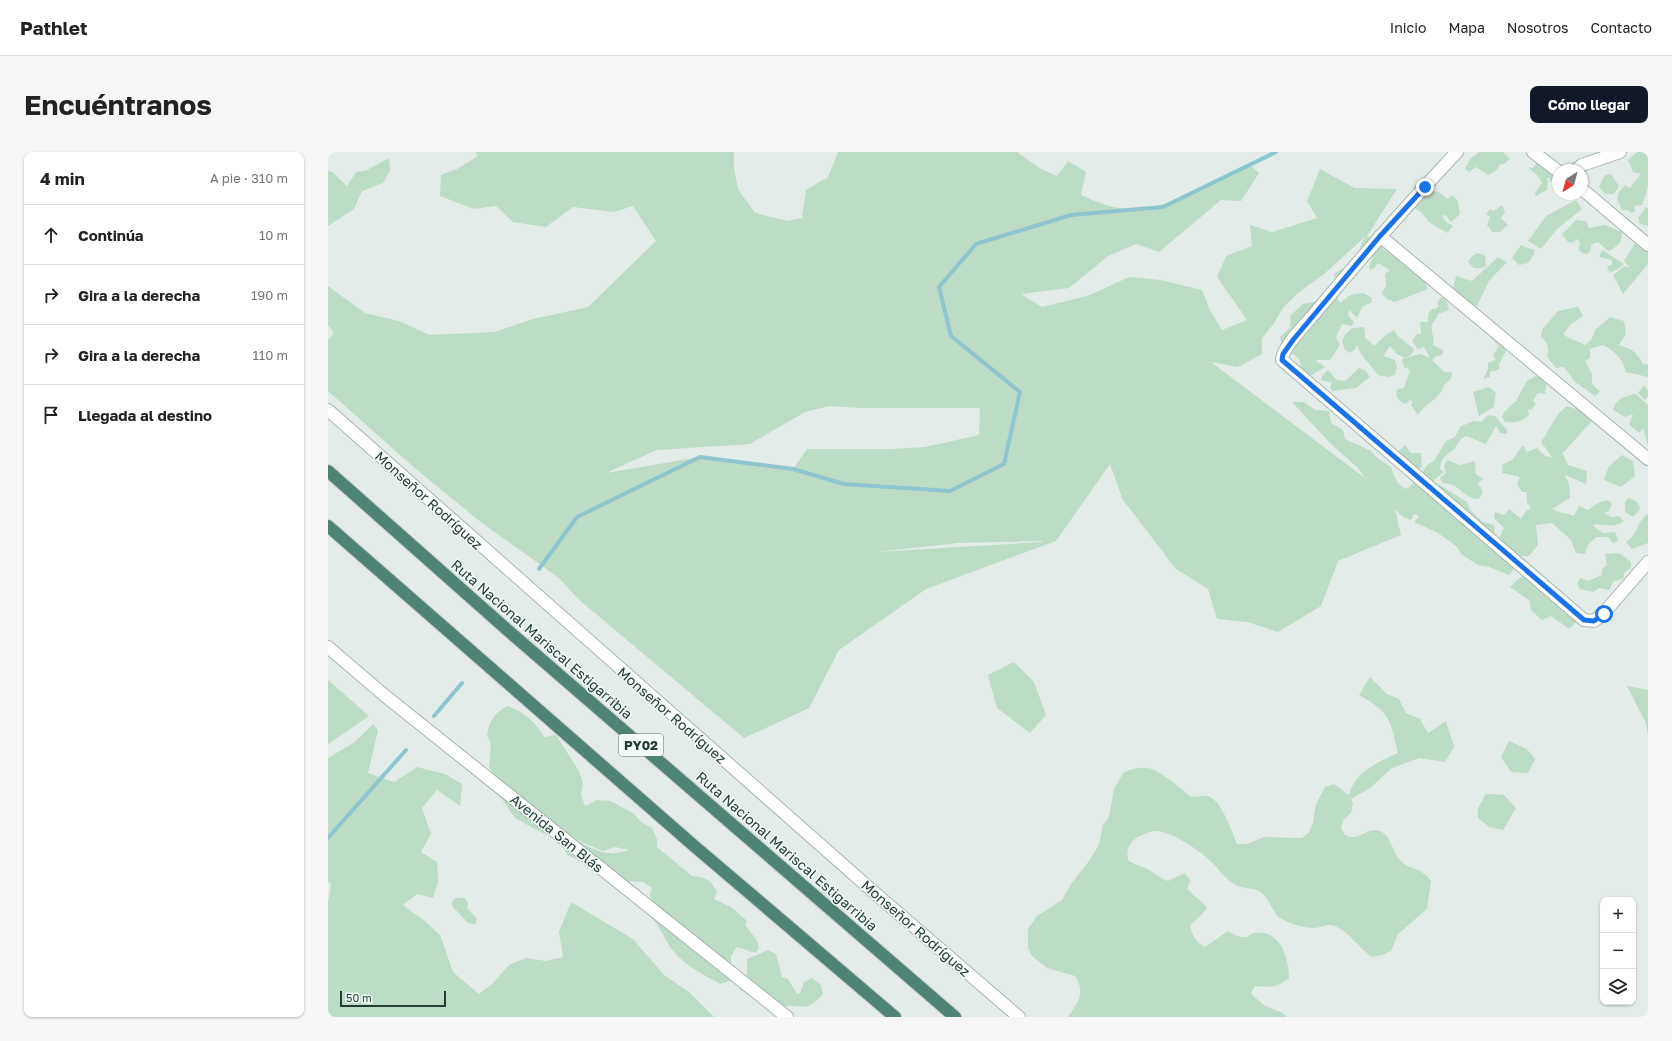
<!DOCTYPE html>
<html lang="es">
<head>
<meta charset="utf-8">
<style>
  body { margin:0; font-family:"Golos Text",sans-serif; background:#f6f6f6; color:#222 }
  .controls { position:absolute; right:12px; bottom:12px; display:grid; overflow:hidden; border-radius:8px; box-shadow:0 1px 3px #0004 }
  .controls button { width:36px; height:36px; display:grid; place-items:center; padding:0; border:0; border-bottom:1px solid #e0e0e0; background:#fff; color:#222; font:20px sans-serif }
  .compass { position:absolute; left:1224px; top:12px; width:36px; height:36px; border-radius:50%; background:#fff; box-shadow:0 1px 3px #0004; rotate:216deg }
  .scale { position:absolute; left:12px; bottom:10px; width:106px; box-sizing:border-box; padding-left:4px; border:2px solid #243d36; border-top:0; font-size:11px; line-height:14px; white-space:nowrap; color:#243d36; -webkit-text-stroke:3px #f3f9f6; paint-order:stroke }
  .stop { position:absolute; width:12px; height:12px; margin:-9px; border:3px solid #1a73e8; border-radius:50%; background:#fff }
  .stop.end { background:#1a73e8; border-color:#fff; box-shadow:0 1px 4px #0008 }
  .list { margin:0; padding:0; list-style:none }
  h2 { display:flex; justify-content:space-between; align-items:center; height:52px; margin:0; padding:0 16px; font-size:17px }
  h2 small { font-size:13px; font-weight:400; color:#767676 }
  .list li { display:grid; grid-template-columns:26px 1fr auto; gap:12px; align-items:center; box-sizing:border-box; height:60px; padding:0 16px; border-top:1px solid #e0e0e0 }
  .list b { display:block; font-size:15px; white-space:nowrap }
  .list em { font-size:13px; font-style:normal; color:#767676 }
  .icon { flex:none; width:22px; height:22px; fill:none; stroke:currentColor; stroke-width:2; stroke-linecap:round; stroke-linejoin:round }
  .map { position:relative; flex:none; width:1320px; height:865px; overflow:hidden; border-radius:8px }
  header { display:flex; align-items:center; gap:24px; box-sizing:border-box; height:56px; padding:0 20px; background:#fff; border-bottom:1px solid #e0e0e0 }
  header strong { font-size:19px }
  nav { display:flex; gap:22px; margin-inline-start:auto; font-size:14px }
  .intro { display:flex; align-items:center; justify-content:space-between; box-sizing:border-box; height:96px; padding:0 24px }
  h1 { margin:0; font-size:28px }
  .button { padding:10px 18px; border-radius:8px; background:#111827; color:#fff; font-size:14px; font-weight:700 }
  main { display:flex; gap:24px; padding:0 24px }
  aside { flex:1; background:#fff; border-radius:8px; box-shadow:0 1px 3px #0004 }
  .map>svg:first-child { display:block }
  .green { fill:#bddcc5; fill-rule:evenodd }
  .lines { fill:none; stroke-linecap:round; stroke-linejoin:round }
  .stream { stroke:#8ec5ce; stroke-width:4 }
  .minor-casing { stroke:#a6b4af; stroke-width:14 }
  .tertiary-casing { stroke:#a6b4af; stroke-width:14 }
  .trunk-casing { stroke:#c2c9c7; stroke-width:14 }
  .minor { stroke:#fff; stroke-width:12 }
  .tertiary { stroke:#fff; stroke-width:12 }
  .trunk { stroke:#4e8376; stroke-width:12 }
  .route { stroke:#1a73e8; stroke-width:5 }
  .labels { text-anchor:middle; dominant-baseline:central; stroke-width:3; stroke-linejoin:round; paint-order:stroke }
  .shield { fill:#f3f9f6; stroke:#627570; stroke-width:1 }
  .shield-label { font-size:13px; font-weight:bold; fill:#243d36 }
  .street-label { font-size:14px; fill:#243d36; stroke:#f3f9f6 }
</style>
</head>
<body>
<header>
<strong>Pathlet</strong>
<nav><a>Inicio</a><a>Mapa</a><a>Nosotros</a><a>Contacto</a></nav>
</header>
<div class="intro"><h1>Encuéntranos</h1><a class="button">Cómo llegar</a></div>
<main>
<aside>
<h2>4 min<small>A pie · 310 m</small></h2>
<ul class="list">
<li><svg class="icon" aria-label="ahead" viewBox="0 0 24 24"><path d="M12 20V5M6 11l6-6 6 6"/></svg><div><b>Continúa</b></div><em>10 m</em></li>
<li><svg class="icon" aria-label="right" viewBox="0 0 24 24"><path d="M7 20v-9h11M14 6l5 5-5 5"/></svg><div><b>Gira a la derecha</b></div><em>190 m</em></li>
<li><svg class="icon" aria-label="right" viewBox="0 0 24 24"><path d="M7 20v-9h11M14 6l5 5-5 5"/></svg><div><b>Gira a la derecha</b></div><em>110 m</em></li>
<li><svg class="icon" aria-label="arrive" viewBox="0 0 24 24"><path d="M6 21V4h12l-3 4 3 4H6"/></svg><div><b>Llegada al destino</b></div></li>
</ul>
</aside>
<div class="map">
<svg width="1320" height="865" viewBox="0 0 1320 865">
  <rect width="100%" height="100%" fill="#e3ece8"/>
  <path class="green" d="M147,0h259v16l4,21 17,24 32,8 15,-3 4,-28 22,-13 10,-25h179l24,17 16,7 11,-15 18,11 -5,23c16,7 32,14 49,14 39,2 85,-28 119,-45l10,9 -18,28 -20,-1 -62,52 -23,-8 -28,12 -39,32 -48,6 21,13 48,-12 39,-18 32,3 41,10 8,21 12,19 25,-10 -30,-43 9,-21 26,-10 -2,-21 22,7 45,-14 -10,-17 13,-32 35,19 42,1 -30,47 10,1 6,12 12,8 5,-1 22,19 6,14 -33,13 -8,-3 -5,-5 4,-9 -1,-11 5,-4 -12,-7 -4,5 -4,2 -1,-4 4,-9h-3l-32,30 -4,-13 25,-15 1,-12 5,-10 -41,37 -26,19 -16,16 -7,13 -13,16v16l-24,13 -27,-5 154,116 -7,-10 -26,-23 -40,-43h12l11,8 14,1 2,12 12,7 2,9 24,11 11,10 11,7c3,9 6,18 15,22l10,-8 11,-16 7,-4 12,-20 9,-4 5,-10 13,-6 8,1 7,-7 7,1 12,14v4l-7,-1 -4,-7 -10,18 -20,-8 -5,3 -7,10 -10,8 -3,5 -1,7 4,3 -11,9 34,21 3,8 13,12 11,3 1,14 20,29 -6,7 -20,-8 -11,-2 -16,-10 -6,-9 -18,-13 -24,-11 5,-6 -5,-2 -3,6 -8,-3 -8,-8 6,26 -63,26 -17,45 -43,26 -31,-10 -30,-3 -9,-30 -32,-20 -53,-69 -13,-36 -54,77 -130,48 -87,61 -30,58 -65,30 -166,-139 -19,-21 -77,-55 -65,-53 -89,-79v-52l6,-6 -6,-8v-39l37,27 34,8 30,14 66,-3 38,-13 55,-12 68,-66 -23,-35 -19,6 -41,-5 -27,20 -33,-5 -17,-16 -22,3 -34,-13 1,-21 16,-6 21,-13zM501,254l32,2h119l-1,27 -54,12 -33,2h-85l-14,20 -93,-12 -94,16 51,-23 93,-6 55,-32zM714,389v1l-166,10 82,-9z
    M1151,0h24l7,7 -6,5h-4l-3,6 -9,5 -12,-8 -7,5 -4,-3 5,-10z
    M1309,0h11v35l-6,18 -8,1 1,5 -3,2 -4,-3h-6l-5,-12 2,-6 6,-7 5,3 11,-14 -8,-2 -5,-12z
    M61,6l1,12 -7,13 -21,8 -8,18 -26,17v-55l4,1 15,14 9,-14 9,-1z
    M1211,8l9,4 -4,6h5l6,4 1,5 -7,3 1,-4h-3l1,5 -1,7 -11,6 -1,-3 7,-10 -4,-7 -10,-9 5,1z
    M1283,22l8,12 -5,8h-9l-6,-7 6,-12z
    M1103,39l8,1 8,7 6,-4 5,7 2,12 -9,8 -5,-7 -4,1 4,6 7,4 -6,7 -18,-11 -8,-10 -11,-7z
    M1248,48l6,9 -25,20 -16,20 -13,-8 18,-25z
    M1174,53l3,7 -4,6 7,7 -8,7h-8l-5,-7 3,-8 -4,-3 4,-5 4,2z
    M1318,55l2,1v18l-8,-2 -2,-6z
    M1248,68l10,1 3,7 16,-3 17,7c0,12 -4,14 -14,19l-10,-9 -6,2 -3,9 -4,1 -6,-3 1,-9 -3,-3 -5,4 -4,-1 -6,-8z
    M1307,91l10,2 3,3v16l-25,30 -10,-19 12,-9 5,2 -6,-7z
    M1193,93l13,5v4l-6,9 -9,2 -7,-7z
    M1274,98l22,14 -3,3 -11,6 -3,-6 5,-3v-4l-13,-3z
    M1150,101l7,3 1,10 -4,2h-8l-6,-6 4,-6z
    M1170,105l9,5 -18,19 -12,25 -16,-7 -9,-7 4,-16 16,5z
    M1035,141l8,4 1,5 -10,5 -5,11 -8,-8 -1,5 6,7 -2,4 -10,-2 -6,13 4,8 -10,15h-15l10,7 -15,9 -9,-8c0,-13 -8,-12 -16,-19 -3,-3 -4,-8 -5,-12l10,-9 1,-13 12,-11 11,-2 10,-6 11,-2 5,9 10,-8z
    M1113,145l6,5 2,8 -11,4c-1,5 -5,7 -6,11 -2,5 3,12 1,20l10,5 -1,5 -6,1 -4,4 12,12h8l-1,7 -7,6c-3,14 -19,18 -26,30l-7,-10 2,-3 -3,-2 -4,4c-8,-4 -11,-6 -9,-15l7,-1 6,-18 -6,-3 -2,-8 18,-5 10,4 -6,-11 -6,2 -6,-8 5,-7h4l-1,-12h8v-8l4,-5h3l4,-3 -2,-3z
    M1250,155l5,9 -12,8 -8,10c7,6 14,6 22,11l6,-5 5,-11 14,-12 14,4 2,13 -7,11c13,4 18,7 24,19l5,1v12l-22,-5c-4,-14 -10,-20 -23,-27l-13,4v9l-5,3 7,13v10l8,7 -5,5 -20,-14 -11,-15 -8,1 -9,-12c3,-9 0,-13 -6,-20l1,-6 16,-19z
    M1036,175l1,10 9,9 12,-11 8,-5 4,6 16,13 -3,6 -6,3 -8,-4 -7,-8 -7,10 12,4 2,7 -2,8 -7,2 -10,-2c-8,-12 -18,-18 -21,-31l-2,5 -5,4 -5,-3 -3,-9 3,-6 7,-7z
    M1166,182l11,10 1,7 -7,13v5l-6,3v-2l-3,2v5l-7,2 5,-10v-6l8,-3 -3,-5 6,-9 -10,-10z
    M1031,216l6,2 5,7 -14,11 -24,3 -2,-4 2,-4 -11,-3 1,-4 6,-6 9,10 8,1z
    M1208,224l7,1 4,6 -2,11 -7,-1 -5,8 3,3 -4,5 -4,1 1,5c-8,7 -14,8 -24,7l-3,-5 2,-5 12,-11 11,-20z
    M1316,233l4,6v5l-3,4 -7,-7z
    M1161,235l7,6 -2,14 -15,9 -6,-24z
    M1308,242l12,11v41l-5,-18 -3,5 -11,-8 4,-11 -8,3 -12,-7c3,-12 12,-14 23,-16z
    M1239,254l15,5 10,10 -31,34 2,-1 5,11 19,6 -1,13 -21,-9 4,9 1,14 -18,11c7,4 14,4 22,7l5,-10 9,4c8,-5 15,-13 24,-7l-3,8 -5,2 8,4 7,-1 5,5c-10,7 -18,4 -29,3l-2,2 10,7 12,-1 3,8 -4,4 -6,-7h-12l-8,8 -3,9 -9,-1 -5,-13 -19,-17 -16,2 2,20 -9,11c-17,0 -22,-2 -30,-17l5,-11 -10,-10 1,-6 9,3 5,-6 12,10 6,-9 4,-1 -4,-7v-10h-5l-5,-8 3,-7 -18,-4v-8l10,-5 11,-15 4,7 10,-4 8,8 7,1 -11,-15 18,-29z
    M1077,293l6,8h10l1,14 -8,4 -20,-15z
    M1294,303l11,6 2,15 -14,11 -17,-7 5,-14z
    M1119,308l13,5 15,-4 1,13 7,5 -5,4 5,9 -4,7c-18,-1 -17,-15 -36,-16l-3,-5 6,-5 -2,-6z
    M1300,346c7,2 11,4 12,11l-7,8 -8,-5v-10z
    M1320,362v29l-16,6 -6,-7c12,-7 11,-21 22,-28z
    M1287,401l6,1 10,8v6l-7,5v5l-11,4 -4,8 -10,-2 -6,4 -13,-3 -3,-5 3,-6 8,3 14,-6v-6l5,-4 -2,-11z
    M1194,424l8,6 10,3 5,-7 11,10 21,33 -8,8 -18,-13 -9,4 -11,-10 -1,-9 -20,-14z
    M686,510l20,20 12,33 -16,18 -33,-25 -9,-33z
    M1042,525l17,17 12,5 7,14 14,6 8,14 18,-12 8,26 -9,15 -26,-4 -27,10 -22,20 -19,11 2,5 -2,9 -7,6 -3,9 4,7c2,1 6,2 9,2 9,-1 16,-10 26,-6 12,5 12,22 21,30 9,10 18,4 30,20l-4,28 -29,25 -7,17 -9,4 -10,2c-13,-9 -23,-25 -37,-31 -8,-3 -14,2 -21,2 -10,0 -24,-4 -32,-9 -10,-5 -11,-18 -20,-26 -8,-7 -20,-3 -28,-9 -11,-7 -18,-19 -28,-27 -12,-10 -36,-26 -51,-26 -5,0 -12,4 -17,6 -9,6 -12,12 -10,23 8,6 10,4 17,8 9,4 14,10 23,13l17,-8 5,7 -3,9 20,18c-4,8 -11,12 -17,19 3,11 6,16 15,21l23,-16c5,3 11,7 17,6 3,0 6,-3 9,-4 26,-5 35,25 35,45 -11,10 -20,9 -34,8l-4,8 14,12 18,7 4,4h-219c10,-15 18,-24 7,-41l-28,-8 -15,-12 -4,-8v-19l9,-13 25,-16 9,-16 18,-23 10,-16 4,-20 6,-8 5,-28 10,-17c8,-3 19,-6 28,-3 11,4 29,20 39,28 5,0 14,-2 19,0 12,5 22,35 27,47h10l17,-7 38,1 7,-6 4,-9 3,-19 9,-17 9,-3 15,11c6,-23 29,-33 49,-42 -8,-35 -8,-40 -39,-58z
    M0,528l41,36 -41,28z
    M1299,534l21,4v45l-2,-12z
    M179,554c18,6 28,16 37,31l12,-2 23,36 4,12 -2,12 4,11 12,-6 13,1 23,12 8,9 11,6 5,11v8l35,29 8,1 10,4 7,11 -3,7 17,8 16,14 -2,4 11,14 3,8 -3,6 -19,-6 -6,9v25l-11,3c-16,-9 -34,-18 -46,-32 -10,-12 -13,-26 -24,-36l3,-14 -3,-7 2,-7 -9,-6 -17,-1 -59,-26 -3,-8 9,-9c21,12 32,20 56,12l-14,-3 -12,4 -22,-9 -10,-7 -16,3 -15,-6 -25,-14 -15,-22 5,-10 -16,-18 2,-23 -4,-11 3,-11 7,-10z
    M45,572l5,6 -10,43 26,9 23,-15 28,7 17,10 -2,22 -23,-16 -15,18 9,26 -10,18 16,10 1,20 -5,16 -16,-4 -14,11 23,17 14,13 13,37 26,22 14,-11 16,-18 17,-7 20,3 17,-4 -4,-25 12,-30 62,37 31,36 25,17 25,25h-386v-115l3,-18 -3,-2v-124l27,-16z
    M1181,589l18,8 8,10 -7,14 -17,-1 -10,-15z
    M1158,642l18,1 12,13 -13,22 -14,-3 -11,-9v-10z
    M128,746h9l3,6 -1,4 10,11 -2,6 -8,-3 -15,-16v-4z
    M440,798l8,4 6,23 6,2 9,15 3,-1 4,-11 8,-4 9,7 2,9c-21,23 -22,6 -42,14l-41,-18 -3,-6 5,-7 5,-2v-16z"/>
  <g class="lines">
    <path class="stream" d="M211,417l38,-52 123,-60 93,12 51,15 106,7 54,-27 16,-72 -69,-56 -12,-49 37,-43 95,-29 92,-8 113,-55
      M106,564l28,-33
      M0,686l78,-88"/>
    <defs>
      <path id="minor" d="M1129,0c-49,52 -96,106 -142,161 -8,10 -33,34 -33,47l302,260 10,1 9,-7 45,-52
        M1205,0l25,19
        M1248,18l6,-5 38,-13
        M1254,37l66,56
        M1052,84l268,223"/>
      <path id="tertiary" d="M0,258l548,484 143,123
        M0,495l56,48 403,322"/>
      <path id="trunk" d="M0,319l184,163 443,383
        M0,374l365,319 202,172"/>
    </defs>
    <use href="#minor" class="minor-casing"/>
    <use href="#tertiary" class="tertiary-casing"/>
    <use href="#trunk" class="trunk-casing"/>
    <use href="#minor" class="minor"/>
    <use href="#tertiary" class="tertiary"/>
    <use href="#trunk" class="trunk"/>
  </g>
  <g class="lines">
    <path class="route" d="M1097,35l-45,49 -87,104 -10,14 -1,6 302,260 10,1 10,-7"/>
  </g>
  <g class="labels">
    <rect class="shield" x="291" y="582" width="44" height="22" rx="3"/>
    <g class="shield-label">
      <text x="313" y="593">PY02</text>
    </g>
    <g class="street-label">
      <text transform="translate(101 348) rotate(42)">Monseñor Rodríguez</text>
      <text transform="translate(214 487) rotate(41)">Ruta Nacional Mariscal Estigarribia</text>
      <text transform="translate(344 563) rotate(41)">Monseñor Rodríguez</text>
      <text transform="translate(229 681) rotate(39)">Avenida San Blás</text>
      <text transform="translate(459 699) rotate(41)">Ruta Nacional Mariscal Estigarribia</text>
      <text transform="translate(588 776) rotate(41)">Monseñor Rodríguez</text>
    </g>
  </g>
</svg>
<div class="controls">
<button>+</button>
<button>−</button>
<button><svg class="icon" aria-label="layers" viewBox="0 0 24 24"><path d="M12 4l9 5-9 5-9-5zM3 14l9 5 9-5"/></svg></button>
</div>
<svg class="compass" viewBox="-18 -18 36 36"><path d="M0-13l5 13h-10z" fill="#e53935"/><path d="M0 13l5-13h-10z" fill="#767676"/></svg>
<div class="scale">50 m</div>
<div class="stop" style="left:1276px;top:462px"></div>
<div class="stop end" style="left:1097px;top:35px"></div>
</div>
</main>
</body>
</html>
